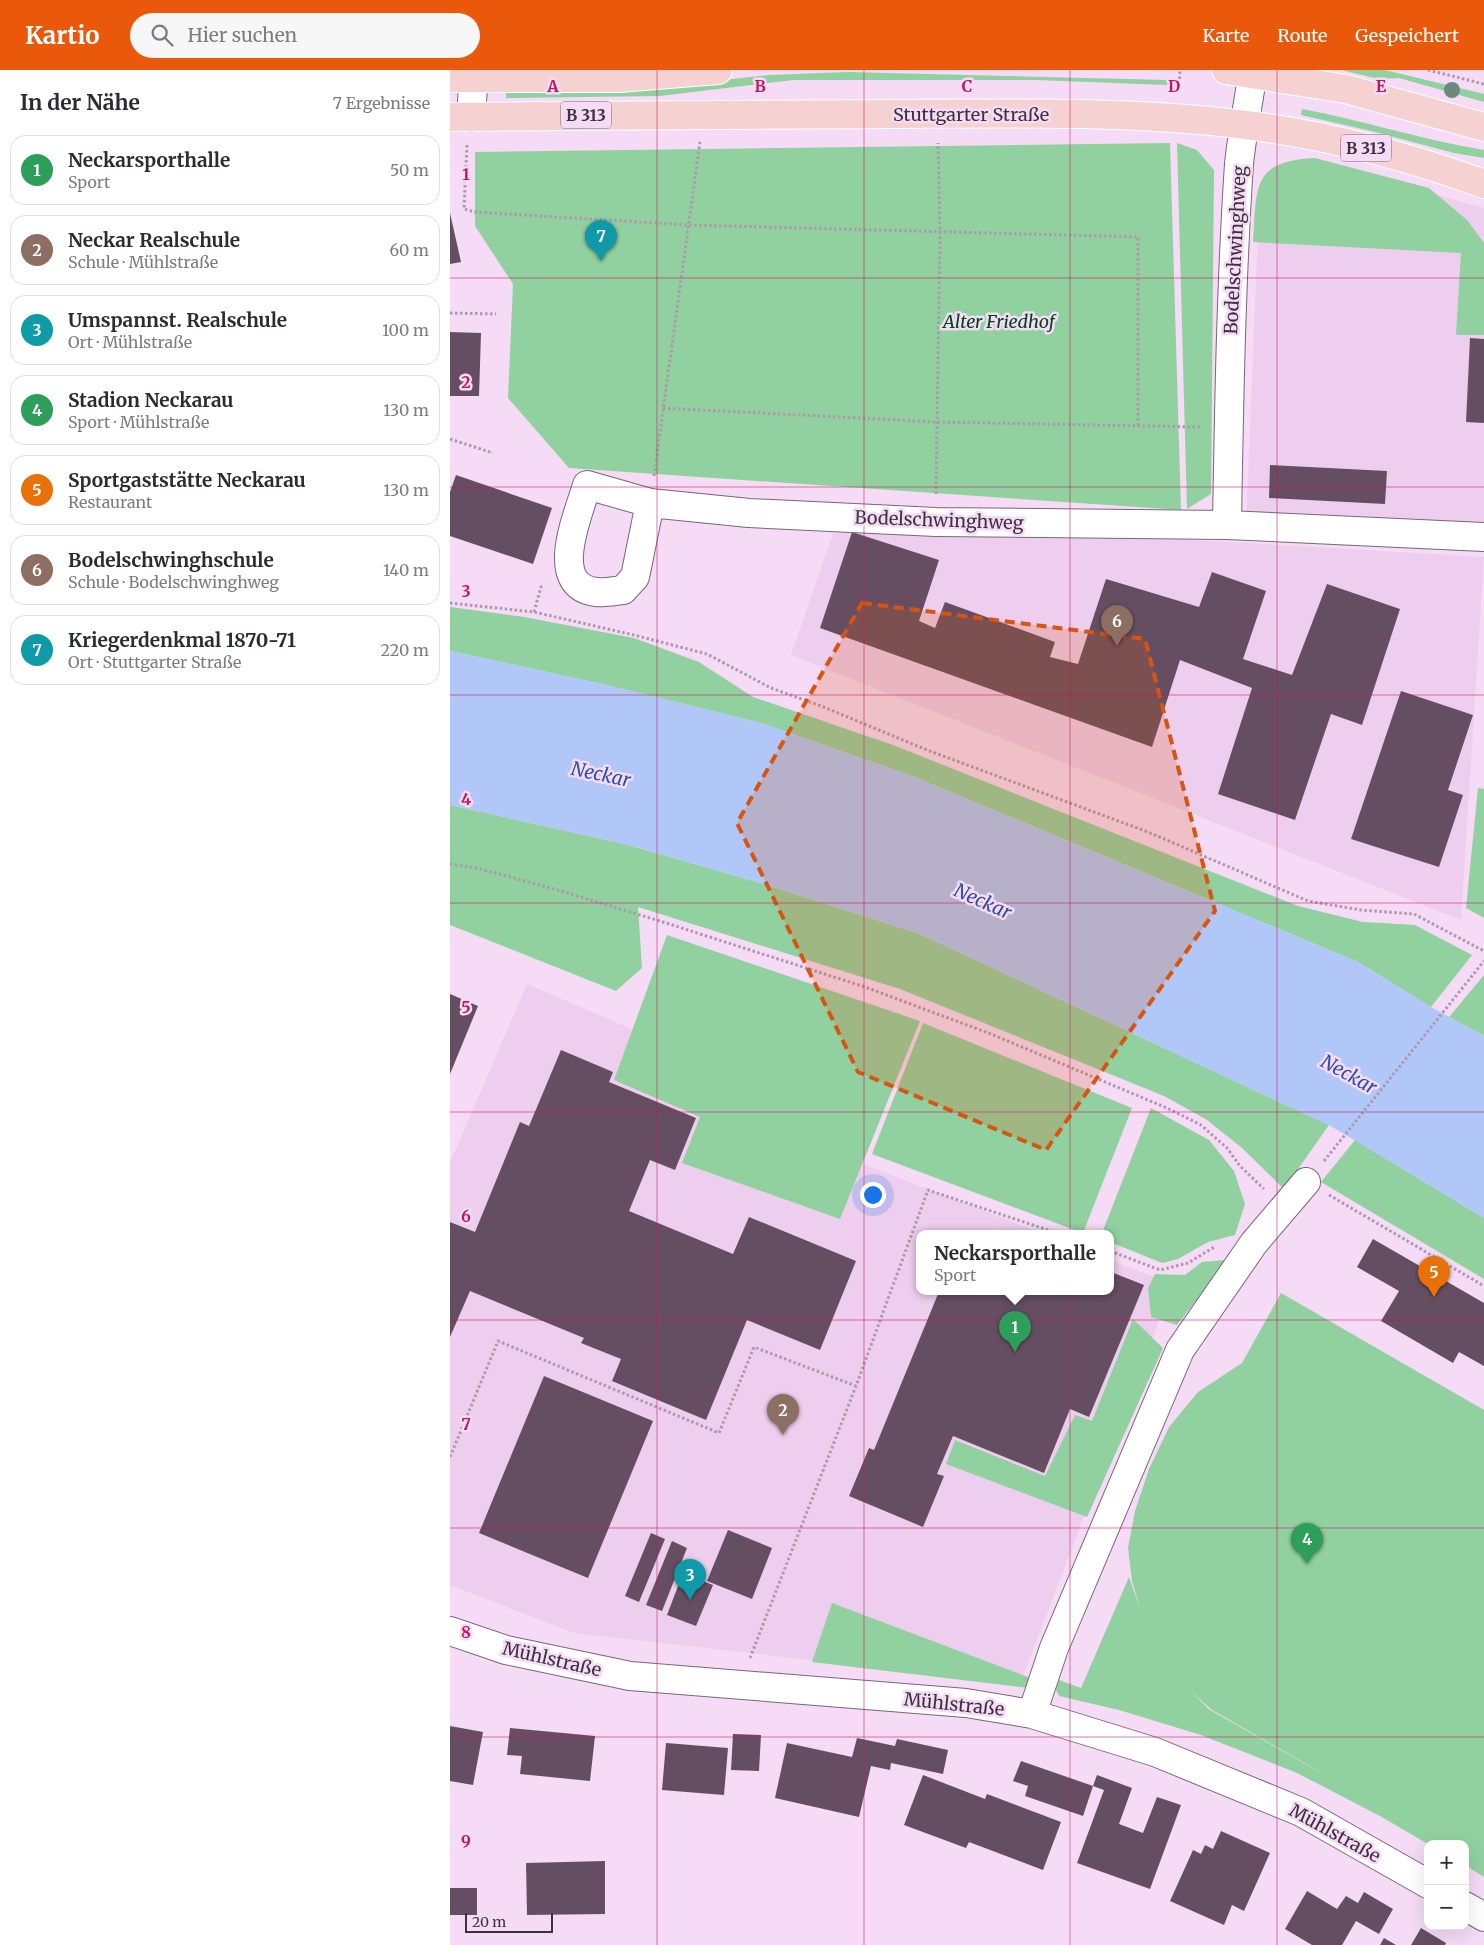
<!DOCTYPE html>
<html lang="de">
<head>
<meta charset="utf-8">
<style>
  body { margin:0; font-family:Merriweather,serif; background:#f7f7f7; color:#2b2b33 }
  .controls { position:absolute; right:15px; bottom:15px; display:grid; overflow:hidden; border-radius:10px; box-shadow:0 5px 20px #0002 }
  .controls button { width:45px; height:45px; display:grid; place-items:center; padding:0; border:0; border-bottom:1px solid #e1e1e2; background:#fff; color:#2b2b33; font:25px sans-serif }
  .scale { position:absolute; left:15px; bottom:12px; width:88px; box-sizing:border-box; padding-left:5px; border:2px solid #3c323c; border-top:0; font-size:14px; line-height:18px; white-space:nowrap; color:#3c323c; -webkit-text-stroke:4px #f5dbf5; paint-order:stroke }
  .you { position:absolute; left:422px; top:1124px; width:18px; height:18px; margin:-12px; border:4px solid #fff; border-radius:50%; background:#1a73e8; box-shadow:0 0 0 8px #1a73e833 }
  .badge { display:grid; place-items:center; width:32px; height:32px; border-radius:50%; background:#ea580c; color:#fff; font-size:16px; font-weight:700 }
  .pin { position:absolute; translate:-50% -41px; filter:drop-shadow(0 1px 2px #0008) }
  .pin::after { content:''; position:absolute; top:26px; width:18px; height:15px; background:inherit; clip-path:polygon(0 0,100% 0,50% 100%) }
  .popup { position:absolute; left:466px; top:1160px; width:198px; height:65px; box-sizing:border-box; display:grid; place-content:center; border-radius:10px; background:#fff; filter:drop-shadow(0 1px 4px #0005); font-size:16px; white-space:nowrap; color:#7c7c81 }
  .popup b { font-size:19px; color:#2b2b33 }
  .popup::after { content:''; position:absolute; left:50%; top:100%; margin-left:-10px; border:10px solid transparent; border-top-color:#fff }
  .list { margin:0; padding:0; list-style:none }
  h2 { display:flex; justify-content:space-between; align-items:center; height:65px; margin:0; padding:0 20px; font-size:21px }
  h2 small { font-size:16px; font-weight:400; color:#7c7c81 }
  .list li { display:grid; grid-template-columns:32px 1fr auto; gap:15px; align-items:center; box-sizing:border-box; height:70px; margin:0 10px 10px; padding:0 10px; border:1px solid #e1e1e2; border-radius:15px }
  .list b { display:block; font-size:19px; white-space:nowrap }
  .list p { margin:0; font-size:16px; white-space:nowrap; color:#7c7c81 }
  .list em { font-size:16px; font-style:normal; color:#7c7c81 }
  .icon { flex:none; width:28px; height:28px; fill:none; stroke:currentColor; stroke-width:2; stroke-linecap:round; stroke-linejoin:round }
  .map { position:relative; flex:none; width:1034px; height:1875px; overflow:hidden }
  header { display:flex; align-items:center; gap:30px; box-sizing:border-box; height:70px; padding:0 25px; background:#ea580c; color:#fff }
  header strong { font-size:24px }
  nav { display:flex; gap:28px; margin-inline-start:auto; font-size:18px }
  .search { width:350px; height:45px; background:#f7f7f7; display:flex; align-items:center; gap:12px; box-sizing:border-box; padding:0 18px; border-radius:28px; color:#7c7c81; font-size:19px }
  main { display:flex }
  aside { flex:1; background:#fff }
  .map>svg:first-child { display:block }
  .built { fill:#eeceee }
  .green { fill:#91d1a0; fill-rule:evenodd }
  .water { fill:#b0c7f8 }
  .building { fill:#664e62 }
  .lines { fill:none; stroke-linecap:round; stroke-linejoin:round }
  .minor-casing { stroke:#7b647c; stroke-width:30 }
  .major-casing { stroke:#fff; stroke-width:30 }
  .path { stroke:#ad99ad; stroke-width:3; stroke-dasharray:2.5 2.5; stroke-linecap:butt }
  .minor { stroke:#fff; stroke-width:28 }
  .major { stroke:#f5d1d1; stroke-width:28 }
  .tree { fill:#6e887e }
  .marked { fill:#d75511; fill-opacity:0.2; stroke:#d75511; stroke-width:4; stroke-dasharray:10 6; stroke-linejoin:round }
  .grid { fill:none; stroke:#c2185b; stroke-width:1; stroke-opacity:0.55 }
  .labels { text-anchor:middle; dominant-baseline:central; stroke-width:5; stroke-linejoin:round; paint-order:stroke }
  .shield { fill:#f5dbf5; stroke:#746574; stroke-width:1 }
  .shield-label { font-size:16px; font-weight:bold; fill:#3c323c }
  .street-label { font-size:18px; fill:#3c323c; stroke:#f5dbf5 }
  .park-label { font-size:18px; font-style:italic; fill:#00441d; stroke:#f5dbf5 }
  .water-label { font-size:19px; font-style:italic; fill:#2c4fab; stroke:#f5dbf5 }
  .grid-label { font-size:16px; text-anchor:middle; font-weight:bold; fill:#c2185b; stroke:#f5dbf5; stroke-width:5; stroke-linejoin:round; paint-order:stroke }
</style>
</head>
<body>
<header>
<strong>Kartio</strong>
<div class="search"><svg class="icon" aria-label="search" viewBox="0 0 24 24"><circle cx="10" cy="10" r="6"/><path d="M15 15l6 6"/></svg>Hier suchen</div>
<nav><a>Karte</a><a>Route</a><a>Gespeichert</a></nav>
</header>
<main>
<aside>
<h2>In der Nähe<small>7 Ergebnisse</small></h2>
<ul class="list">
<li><span class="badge" style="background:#2e9e5b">1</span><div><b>Neckarsporthalle</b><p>Sport</p></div><em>50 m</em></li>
<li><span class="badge" style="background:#8d6e63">2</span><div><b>Neckar Realschule</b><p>Schule · Mühlstraße</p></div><em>60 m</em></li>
<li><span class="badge" style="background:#0f9aa8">3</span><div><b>Umspannst. Realschule</b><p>Ort · Mühlstraße</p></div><em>100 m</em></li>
<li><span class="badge" style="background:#2e9e5b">4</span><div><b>Stadion Neckarau</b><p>Sport · Mühlstraße</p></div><em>130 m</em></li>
<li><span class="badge" style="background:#e8710a">5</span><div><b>Sportgaststätte Neckarau</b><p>Restaurant</p></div><em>130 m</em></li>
<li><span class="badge" style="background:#8d6e63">6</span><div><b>Bodelschwinghschule</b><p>Schule · Bodelschwinghweg</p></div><em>140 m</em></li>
<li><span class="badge" style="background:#0f9aa8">7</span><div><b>Kriegerdenkmal 1870-71</b><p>Ort · Stuttgarter Straße</p></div><em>220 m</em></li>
</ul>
</aside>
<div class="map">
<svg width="1034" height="1875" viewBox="0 0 1034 1875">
  <rect width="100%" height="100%" fill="#f5dbf5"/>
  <path class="built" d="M862,90l172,48v322l-238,-7 14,-337z
    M388,449l646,38 -23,363 -670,-265z
    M77,914l207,89 -16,35 323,125h-121v58h190v-31l63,24 -153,400 -446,-51 -124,-48v-422z"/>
  <path class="green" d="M891,0h44l99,24v8l-85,-24 -20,1z
    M398,2l319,8 1,5 -132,-5h-243l-133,16 -154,2v-8l138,-1 125,-14z
    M852,39c61,11 120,31 182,41v8l-30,-5 -83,-22 -70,-16z
    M720,73l11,367 -612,-42 -61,-70 5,-114 -38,-58v-74z
    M727,73l20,7 17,20 -3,324 -24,15z
    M865,88l114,30 38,32 17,23v92h-28l5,-82 -208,-11c4,-53 -3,-81 62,-84z
    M0,537l74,10 110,21 65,24 54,35 140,48 405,161 65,16 52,3 57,30 -41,52 -73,-45 -446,-186 -151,-53 -159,-39 -152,-33z
    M1028,718l6,1v129l-18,-10z
    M0,735l175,39 132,38 163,52 409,191 -45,64 -42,-41 -35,-28 -43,-24 -264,-107 -262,-82 4,61 -26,23 -166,-66z
    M217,865l253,86 -80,198 -158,-56 18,-46 -86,-37z
    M1034,905v61l-35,-19z
    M473,953l209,85 -49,125 -211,-79z
    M701,1038l58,32 25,31 11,33 -10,31 -27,7 -30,17 -16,4 -52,-21v-9h-8z
    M905,1070l129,78v61l-163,-97z
    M774,1190l-5,11 -42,54 -26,-8 -3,-29 7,-14 30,1 17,-13z
    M831,1223l203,117v467l-19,-12v-21h-37l-48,-28 -83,-43 -96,-38 -82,-25 -60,-14 -3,-6 3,-10 22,8 48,-111 11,31 -8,-27 -4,-33 7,-37 14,-42 20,-42 29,-35 44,-29zM739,1620l23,20 134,77 -136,-77z
    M683,1249l30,29 -76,169 -141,-53 9,-24 90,36 30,-61 17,6z
    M382,1533l201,76 -4,9 -217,-26z"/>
  <path class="water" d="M0,581l152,33 159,39 151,53 446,186 73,45 53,29v182l-155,-93 -409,-191 -163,-52 -132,-38 -175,-39z"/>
  <path class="building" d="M0,143l11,49 -11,2z
    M0,262l31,1 -2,63h-29z
    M1020,268l14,1v84l-18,-1z
    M820,395l117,6 -2,33 -116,-6z
    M6,405l96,33 -19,56 -83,-28v-44z
    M402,462l87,28 -20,61 16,7 10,-26 110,40 -5,15 28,7 28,-85 93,28 13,-35 54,19 -23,68 49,16 35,-91 73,25 -38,116 -31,-11 -36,106 -77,-26 34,-106 -72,-28 -28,87 -332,-119z
    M951,621l72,24 -25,75 15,5 -24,72 -88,-28z
    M0,924l28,12 -28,68z
    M111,980l52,22 -4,10 87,36 -21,52 -25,-10 -21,51 104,43 16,-37 107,44 -36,89 -73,-30 -41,100 -94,-39 9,-22 -40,-16 3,-5 -114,-47 -20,46v-115l25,10 45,-110 9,4z
    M923,1169l111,64v63l-25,-14 -6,11 -72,-42 18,-30 -42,-24z
    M661,1202l33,13 -55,132 -19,-8 -26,64 -91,-37 -16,38 7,2 -21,51 -74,-31 20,-48 5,2 64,-156 -9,-3h181z
    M94,1306l109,45 -65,157 -109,-45z
    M278,1460l44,18 -20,51 -45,-18z
    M201,1463l14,6 -26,63 -14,-6z
    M222,1471l15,7 -25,63 -16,-6z
    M233,1503l30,12 -17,41 -29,-11z
    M0,1656l33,6 -10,53 -23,-4z
    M60,1658l85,8 -5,45 -70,-7 2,-18 -15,-1z
    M283,1664l28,1 -2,36 -28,-1z
    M407,1668l38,8 2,-7 51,11 -5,24 -52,-11 -1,7 -19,-4 -12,51 -84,-19 12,-55 65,14z
    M216,1673l62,5 -4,47 -62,-5z
    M571,1691l72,25 -10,30 -58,-20 3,-10 -15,-5z
    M473,1705l62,24 2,-5 74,28 -18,48 -74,-28 -3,6 -62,-23z
    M647,1705l35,13 -13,36 24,9 14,-36 24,8 -31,84 -73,-26 27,-73 -11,-4z
    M771,1761l49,22 -26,58 -12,-6 -8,20 -54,-24 23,-51 8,4 4,-9 8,4z
    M155,1791v53l-78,1 -1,-52z
    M0,1818h27v27h-27z
    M857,1821l30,18 9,-13 12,7 6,-11 29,17 -14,25 -23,-13 -14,24h-30l-27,-16z
    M971,1858l25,15 -1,2h-34z
    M934,1868l12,7h-16z"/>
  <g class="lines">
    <defs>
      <path id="minor" d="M21,47l3,-47
        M200,433l-15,74 -12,13c-9,1 -19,3 -27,2 -50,-6 -17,-79 -9,-107l63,18 99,10 187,9 291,3 257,12
        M777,455c2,-120 4,-241 12,-361 3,-31 10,-63 14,-94
        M0,1561l56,19 124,26 336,27 66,11 123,38 146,60 127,72
        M582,1644l22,-66 126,-298 74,-107 52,-61
        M1015,1836l19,11"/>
      <path id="major" d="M776,0l120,19 138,38
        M0,8h169l99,-8
        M0,47c150,-1 300,-3 450,-3 115,-1 231,-3 346,11 81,10 161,31 238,59"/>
    </defs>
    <use href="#minor" class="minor-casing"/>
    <use href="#major" class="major-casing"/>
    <path class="path" d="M978,0l56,14
      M729,19l1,-19
      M17,75l-3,64 11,3 214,13 449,12v190
      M0,243l46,1
      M213,338l274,14 264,5
      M0,369l43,14
      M204,406l46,-334
      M486,424l4,-262 -2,-89
      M0,533l84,9 100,23 73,19 64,34 50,18 106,44 221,82 160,69 53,9 53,4 70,37
      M84,542l7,-25 4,-1
      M0,794l27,4 77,21 109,33 202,65 126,47 176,74 34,17 26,23 13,18 24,23
      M874,1091l160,-200
      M879,1125l155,91
      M660,1181l50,19 28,-7 28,-17
      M0,1387l48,-116 221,92 35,-86 102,39 72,-196 129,43
      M300,1588l106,-272"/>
    <use href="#minor" class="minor"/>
    <use href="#major" class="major"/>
  </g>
  <circle class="tree" cx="1002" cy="20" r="8"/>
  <path class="marked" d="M412,533l283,36 70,272 -169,239 -188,-78 -121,-249z"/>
  <path class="grid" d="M207,0v1875M414,0v1875M620,0v1875M827,0v1875M0,208h1034M0,417h1034M0,625h1034M0,833h1034M0,1042h1034M0,1250h1034M0,1458h1034M0,1667h1034"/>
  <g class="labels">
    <g class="shield">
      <rect x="111" y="31.5" width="50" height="27" rx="4"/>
      <rect x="891" y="64.5" width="50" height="27" rx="4"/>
    </g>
    <g class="shield-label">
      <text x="136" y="45">B 313</text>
      <text x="916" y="78">B 313</text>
    </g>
    <g class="street-label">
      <text x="521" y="44">Stuttgarter Straße</text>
      <text transform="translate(785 180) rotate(-87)">Bodelschwinghweg</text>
      <text transform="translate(489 450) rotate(2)">Bodelschwinghweg</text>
      <text transform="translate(102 1589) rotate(13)">Mühlstraße</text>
      <text transform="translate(504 1634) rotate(6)">Mühlstraße</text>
      <text transform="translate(885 1763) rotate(29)">Mühlstraße</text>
    </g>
    <g class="park-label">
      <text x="549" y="251">Alter Friedhof</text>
    </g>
    <g class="water-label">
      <text transform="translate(151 704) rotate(12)">Neckar</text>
      <text transform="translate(533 831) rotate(24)">Neckar</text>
      <text transform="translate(899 1004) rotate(29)">Neckar</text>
    </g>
  </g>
  <g class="grid-label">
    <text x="103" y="22">A</text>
    <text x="310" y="22">B</text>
    <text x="517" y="22">C</text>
    <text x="724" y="22">D</text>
    <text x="931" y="22">E</text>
    <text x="16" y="110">1</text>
    <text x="16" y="318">2</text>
    <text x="16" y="527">3</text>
    <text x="16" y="735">4</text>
    <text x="16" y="943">5</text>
    <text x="16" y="1152">6</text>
    <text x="16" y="1360">7</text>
    <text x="16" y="1568">8</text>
    <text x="16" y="1777">9</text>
  </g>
</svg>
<div class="controls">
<button>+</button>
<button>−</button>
</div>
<div class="scale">20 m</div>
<div class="you"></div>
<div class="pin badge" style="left:565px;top:1282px;background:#2e9e5b">1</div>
<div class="popup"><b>Neckarsporthalle</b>Sport</div>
<div class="pin badge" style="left:333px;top:1365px;background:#8d6e63">2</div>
<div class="pin badge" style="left:240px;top:1530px;background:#0f9aa8">3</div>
<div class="pin badge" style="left:857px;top:1494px;background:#2e9e5b">4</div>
<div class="pin badge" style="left:984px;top:1227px;background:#e8710a">5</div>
<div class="pin badge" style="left:667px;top:576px;background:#8d6e63">6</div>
<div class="pin badge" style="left:151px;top:191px;background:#0f9aa8">7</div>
</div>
</main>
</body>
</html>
